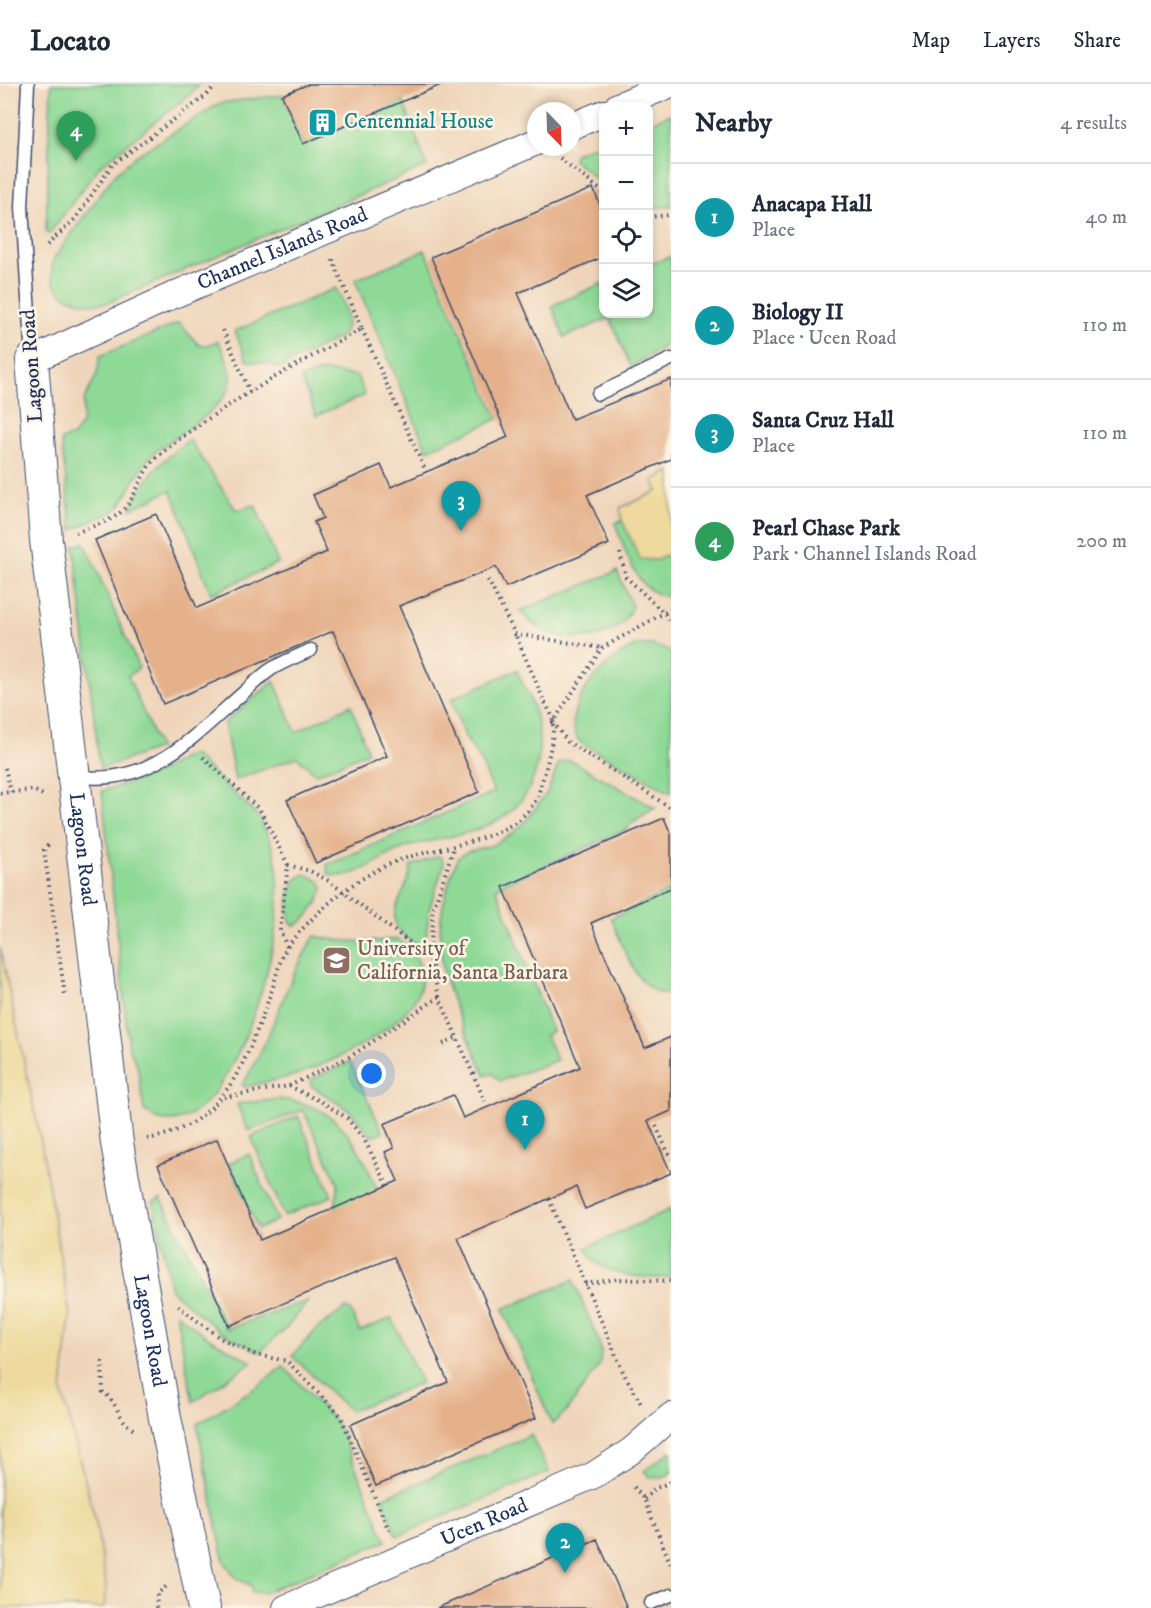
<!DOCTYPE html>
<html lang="en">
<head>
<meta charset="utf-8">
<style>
  body { margin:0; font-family:"IM FELL DW Pica",serif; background:#f6f6f7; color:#1f2937 }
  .controls { position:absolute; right:18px; top:18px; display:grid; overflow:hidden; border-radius:12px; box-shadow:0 3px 9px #0003 }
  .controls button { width:54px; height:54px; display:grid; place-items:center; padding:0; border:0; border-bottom:2px solid #e0e1e3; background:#fff; color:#1f2937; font:30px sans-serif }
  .compass { position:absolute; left:527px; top:18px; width:54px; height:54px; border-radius:50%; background:#fff; box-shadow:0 3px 9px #0003; rotate:157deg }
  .you { position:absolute; left:372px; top:990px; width:21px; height:21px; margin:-15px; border:4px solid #fff; border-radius:50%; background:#1a73e8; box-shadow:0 0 0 9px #1a73e833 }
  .badge { display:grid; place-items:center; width:39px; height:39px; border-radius:50%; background:#d93025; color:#fff; font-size:20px; font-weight:700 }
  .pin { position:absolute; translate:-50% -50px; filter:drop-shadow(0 2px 3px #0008) }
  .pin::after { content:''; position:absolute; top:32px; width:21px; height:18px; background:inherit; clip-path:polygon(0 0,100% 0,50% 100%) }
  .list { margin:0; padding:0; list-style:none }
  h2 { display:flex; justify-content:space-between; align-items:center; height:78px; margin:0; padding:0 24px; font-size:26px }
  h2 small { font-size:20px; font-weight:400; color:#747a83 }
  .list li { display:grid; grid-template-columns:39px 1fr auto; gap:18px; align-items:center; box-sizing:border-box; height:108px; padding:0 24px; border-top:2px solid #e0e1e3 }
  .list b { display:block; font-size:22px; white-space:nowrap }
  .list p { margin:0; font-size:20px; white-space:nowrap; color:#747a83 }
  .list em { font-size:20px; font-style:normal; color:#747a83 }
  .icon { flex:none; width:33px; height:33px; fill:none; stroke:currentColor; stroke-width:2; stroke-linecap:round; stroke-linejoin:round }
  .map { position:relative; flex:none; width:671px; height:1524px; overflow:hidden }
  header { display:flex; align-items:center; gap:36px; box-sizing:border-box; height:84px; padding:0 30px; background:#fff; border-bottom:2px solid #e0e1e3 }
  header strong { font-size:28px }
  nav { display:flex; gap:33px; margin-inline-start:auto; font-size:21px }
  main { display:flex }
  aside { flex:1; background:#fff }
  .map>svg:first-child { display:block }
  .built { fill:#efd6bb; fill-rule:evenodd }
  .green { fill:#8ed996; stroke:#54847a; stroke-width:1.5 }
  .sand { fill:#eeda9e; stroke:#84847e; stroke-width:1.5 }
  .building { fill:#e5b18b }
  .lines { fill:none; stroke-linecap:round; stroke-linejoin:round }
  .service-casing { stroke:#3c4b6f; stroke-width:15 }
  .minor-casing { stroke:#3c4b6f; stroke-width:28 }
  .tertiary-casing { stroke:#3c4b6f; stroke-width:34 }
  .path { stroke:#3c4b6f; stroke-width:4; stroke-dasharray:1.5 4.5; stroke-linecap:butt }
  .service { stroke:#fff; stroke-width:12 }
  .minor { stroke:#fff; stroke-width:26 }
  .tertiary { stroke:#fff; stroke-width:32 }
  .labels { text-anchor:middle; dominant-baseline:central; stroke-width:5; stroke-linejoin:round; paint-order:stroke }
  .culture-label { font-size:21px; fill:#0d838f; stroke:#fcf5e5; text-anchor:start }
  .street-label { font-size:21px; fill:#1b2f5e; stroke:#fcf5e5 }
  .education-label { font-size:21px; fill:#785e54; stroke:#fcf5e5; text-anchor:start }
</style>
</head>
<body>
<header>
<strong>Locato</strong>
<nav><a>Map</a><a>Layers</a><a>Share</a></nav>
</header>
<main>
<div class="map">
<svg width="671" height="1524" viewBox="0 0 671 1524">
  <rect width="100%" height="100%" fill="#fcf5e5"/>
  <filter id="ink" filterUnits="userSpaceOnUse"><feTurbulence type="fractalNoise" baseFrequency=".0167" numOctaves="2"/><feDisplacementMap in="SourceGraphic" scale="12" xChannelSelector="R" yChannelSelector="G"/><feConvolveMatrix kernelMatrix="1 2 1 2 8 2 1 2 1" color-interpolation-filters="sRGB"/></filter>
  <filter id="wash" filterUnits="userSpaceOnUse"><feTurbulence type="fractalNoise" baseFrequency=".008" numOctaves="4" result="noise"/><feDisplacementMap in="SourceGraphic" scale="24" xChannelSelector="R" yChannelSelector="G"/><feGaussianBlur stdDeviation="1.35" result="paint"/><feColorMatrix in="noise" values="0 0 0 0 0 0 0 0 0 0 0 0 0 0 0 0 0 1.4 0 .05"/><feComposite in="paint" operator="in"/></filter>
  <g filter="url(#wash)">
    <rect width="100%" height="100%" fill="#f4ebd2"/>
    <path class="built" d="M0,0h671v1524h-671zM604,22h44v208h-44zM536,27h36v36h-36z"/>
    <path class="green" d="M51,0h148l-10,11 -90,72 -50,67 -3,-2z
      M282,11l21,49 100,-43 24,65 -320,137c-29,4 -64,-9 -53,-45l61,-84 22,-19 83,-52z
      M671,30v93h-22v-84z
      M603,58v43l-30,-26 2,-6z
      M425,166l73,169 -71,31 -72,-170z
      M671,172v86l-40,25 -21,-49 -46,19 -12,-31 51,-23 1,31h44l1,-49z
      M336,204c7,16 18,32 6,48l-62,32 -14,-5 -19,-2 -12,-30z
      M179,239l20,22h8l11,-4c5,10 12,23 13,34 2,35 -60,60 -81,82 -16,17 -21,41 -35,54l-43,19 -11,-90 12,-4 9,-12 2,-24 13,-26 3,-18z
      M324,287l33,5 8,19 -49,21 -15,-38z
      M189,355l47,71 19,-5 23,58 -67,31 -40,-104 -40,19c12,-31 33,-50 58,-70z
      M622,436l18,39 17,1 14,-7v43c-35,2 -45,-47 -56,-72z
      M85,459l54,125 -11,8 31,72 -59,21 -26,-223z
      M617,487l15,35c-12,38 -69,39 -98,19 -5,-4 -10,-10 -14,-14z
      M638,561h13l20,6v142l-90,-50c-28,-32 27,-87 57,-98z
      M517,586c6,14 14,29 18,43 11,40 1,87 -38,108 -28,15 -64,17 -93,27 -24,8 -49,35 -76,26l-1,-9 167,-73 -16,-36 -13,-19 -14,-38z
      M274,597l22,51 55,-27 17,47 -52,22 -19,-17 -62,23 -11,-57z
      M189,671l6,1 63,60c9,16 17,33 19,52 3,28 0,59 -6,86 -9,44 -50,180 -111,166 -6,-2 -11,-7 -16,-10l-7,-45 -8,-16 -27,-258 54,-17z
      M570,676l85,48 -24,15 -3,6 -132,59 56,143 -6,5 11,24 -57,21 -7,-7 -8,1c-27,-64 -59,-110 -39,-182 4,-12 6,-24 12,-35l8,-6 27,-7 19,-11 14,-13 22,-30 11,-28z
      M438,772l4,2 2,6 -15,46 -3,29 -4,5 -5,1c-45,-26 -9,-45 -6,-79z
      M305,790l15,7 3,7c-4,15 -15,31 -28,38l-4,-2c-5,-16 -3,-44 14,-50z
      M671,806v104c-35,3 -48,-51 -60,-76z
      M315,852c29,7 54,7 83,3 80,61 -63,124 -112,139 -14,3 -27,6 -41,9l-3,-2c31,-47 42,-102 73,-149z
      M350,978l33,70 -11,5 -22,-26 -40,-26 2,-6z
      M279,1015c59,5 79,43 99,93l-43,19 3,-28 -35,-73 -55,21 -11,-27z
      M298,1032l34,80 -48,20 -33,-79z
      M249,1070l28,66 -19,9 -29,-66z
      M161,1114l66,131 82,-29 -21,26 -28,26 -38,-19 -51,-43 -18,-88z
      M671,1125v68c-22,2 -55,0 -74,-14 -5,-3 -8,-10 -11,-15z
      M573,1196l25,59 3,12 -1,13 -34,48 -14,12 -49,-115z
      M346,1224l4,2 10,21 32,-13 29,65 -71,28 -58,-55 27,-29z
      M176,1229l33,25 43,24 -59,40z
      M283,1282l49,52 8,12 46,111 -113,48 -9,4 -13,-1 1,-6 -16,-8 -12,-17 -27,-137 63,-39z
      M531,1351l18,37 -152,64 -15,-38z
      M671,1367v22l-12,5 -9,-1 -6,-6z"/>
    <path class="sand" d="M671,387v82l-14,7 -17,-1 -18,-39 -2,-12 38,-17 -5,-11z
      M0,863l41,195 29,173 -8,76 34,132 10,63 -2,22h-104z"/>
    <g id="blocks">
      <path class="building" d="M309,0h134l-140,60 -21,-49z
        M593,104l10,24v45l-85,36 54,126 99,-40v80l-84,36 22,49 -103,43 -10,-20 -97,39 80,186 -163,71 -29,-63 100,-44 -54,-125 -170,73 -68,-164 61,-26 41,94 130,-56 -13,-30 9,-4 -10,-23 68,-30 10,22 117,-50 -77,-180z
        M664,734l7,16v54l-80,35 54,125 26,-11v74l-23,10 23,52 -86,36 -9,-22 -118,51 78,180 -160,68 -26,-61 98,-43 -54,-125 -165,69 -71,-161 59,-26 43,101 138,-59 -13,-29 9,-4 -10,-24 69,-29 10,23 117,-51 -77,-180z
        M597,1455l30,69h-190z"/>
    </g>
  </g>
  <g filter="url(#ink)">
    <use href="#blocks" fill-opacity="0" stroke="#3c4b6f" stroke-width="1.5"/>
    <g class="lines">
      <defs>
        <path id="service" d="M28,0l-6,123 10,152
          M598,310l73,-35
          M75,692c73,12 117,-38 167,-82 9,-8 18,-17 28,-24 12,-8 28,-14 41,-20
          M651,1519l20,-8"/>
        <g id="minor">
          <path d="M618,22l53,-22"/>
          <path d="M572,42l32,-13"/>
          <path id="s1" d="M32,276l144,-66 360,-152"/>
          <path id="s2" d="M286,1524l308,-133 37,-24 40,-35"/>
        </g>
        <g id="tertiary">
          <path id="s3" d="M32,276l14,180 71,603 48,275 39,190"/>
        </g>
      </defs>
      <use href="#service" class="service-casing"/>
      <use href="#minor" class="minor-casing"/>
      <use href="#tertiary" class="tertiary-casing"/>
      <path class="path" d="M560,74l44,35
        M648,133l23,-2
        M47,161l29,-27 36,-53 95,-70 9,-11
        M362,245l64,143
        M223,246l27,62
        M76,449c13,-6 34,-11 45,-21 17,-15 19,-41 38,-57 62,-50 133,-88 203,-126l-30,-71
        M620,469l6,24 39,37 6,10
        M488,496l27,54 87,14
        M671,525l-69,39 -49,74 15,20 103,66
        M203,673l57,53 28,55 -8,66 7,16
        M5,684l6,24
        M0,709l33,-3 12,6
        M48,761l-4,5 21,146
        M288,781l22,6 19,10 101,77
        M439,913l-9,-39 3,-48 21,-63
        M443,960l15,-7
        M289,1002l62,-30 88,-59 46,104
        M224,1013l65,-11 31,15 27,17 17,21 24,47
        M656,1042l15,33
        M147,1055c78,-13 99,-78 124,-146 5,-14 8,-34 17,-47 7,-10 18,-21 27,-30 23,-23 52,-43 82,-55 42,-16 119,-18 140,-64 6,-15 18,-60 16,-75 0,-7 -6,-15 -9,-21 -9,-22 -19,-44 -29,-67
        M549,1115l75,175 18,31
        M585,1200l32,-5 54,2
        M178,1222l42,32 36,17 31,6 53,54 50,118
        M102,1277l1,31c15,10 16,31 32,38
        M634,1403l10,12 27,66
        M644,1415l12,-11 15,-6
        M156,1524l1,-14 11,-9"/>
      <use href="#service" class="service"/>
      <use href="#minor" class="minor"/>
      <use href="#tertiary" class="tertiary"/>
    </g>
  </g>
  <defs>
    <symbol id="building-square" viewBox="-11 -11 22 22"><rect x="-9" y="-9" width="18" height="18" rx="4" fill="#0f9aa8" stroke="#fcf5e5"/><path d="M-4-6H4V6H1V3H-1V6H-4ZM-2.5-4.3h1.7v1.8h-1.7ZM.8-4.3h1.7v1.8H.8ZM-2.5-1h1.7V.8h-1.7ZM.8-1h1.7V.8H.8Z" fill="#fff"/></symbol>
    <symbol id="university-square" viewBox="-11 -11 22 22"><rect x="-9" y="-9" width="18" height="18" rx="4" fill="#8d6e63" stroke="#fcf5e5"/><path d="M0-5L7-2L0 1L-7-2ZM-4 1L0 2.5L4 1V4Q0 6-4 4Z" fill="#fff"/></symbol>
  </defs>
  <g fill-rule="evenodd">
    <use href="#building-square" x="306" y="22" width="33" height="33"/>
    <use href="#university-square" x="320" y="860" width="33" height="33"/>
  </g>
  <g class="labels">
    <g class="culture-label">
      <text x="344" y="38">Centennial House</text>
    </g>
    <g class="street-label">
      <text stroke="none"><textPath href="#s1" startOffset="274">Channel Islands Road</textPath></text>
      <text transform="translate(32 282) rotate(-94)">Lagoon Road</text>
      <text stroke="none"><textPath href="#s3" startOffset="492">Lagoon Road</textPath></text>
      <text stroke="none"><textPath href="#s3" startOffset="978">Lagoon Road</textPath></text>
      <text stroke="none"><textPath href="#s2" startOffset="216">Ucen Road</textPath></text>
    </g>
    <g class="education-label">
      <text x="357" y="865">University of<tspan x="357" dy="24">California, Santa Barbara</tspan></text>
    </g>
  </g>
</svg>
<div class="controls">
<button>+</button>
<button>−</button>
<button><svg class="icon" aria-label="locate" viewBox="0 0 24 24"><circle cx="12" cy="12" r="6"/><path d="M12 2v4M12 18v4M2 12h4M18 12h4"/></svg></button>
<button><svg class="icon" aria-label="layers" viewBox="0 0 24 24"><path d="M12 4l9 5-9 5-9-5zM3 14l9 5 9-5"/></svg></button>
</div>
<svg class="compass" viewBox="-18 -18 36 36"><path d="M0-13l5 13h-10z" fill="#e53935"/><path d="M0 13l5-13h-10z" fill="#747a83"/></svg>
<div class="you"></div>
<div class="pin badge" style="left:525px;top:1066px;background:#0f9aa8">1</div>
<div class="pin badge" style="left:565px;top:1489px;background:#0f9aa8">2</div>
<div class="pin badge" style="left:461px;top:447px;background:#0f9aa8">3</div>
<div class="pin badge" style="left:76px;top:77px;background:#2e9e5b">4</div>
</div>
<aside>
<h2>Nearby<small>4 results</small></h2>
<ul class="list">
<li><span class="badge" style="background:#0f9aa8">1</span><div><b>Anacapa Hall</b><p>Place</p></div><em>40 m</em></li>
<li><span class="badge" style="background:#0f9aa8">2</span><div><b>Biology II</b><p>Place · Ucen Road</p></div><em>110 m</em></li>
<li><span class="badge" style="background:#0f9aa8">3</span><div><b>Santa Cruz Hall</b><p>Place</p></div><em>110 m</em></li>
<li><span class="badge" style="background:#2e9e5b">4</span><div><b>Pearl Chase Park</b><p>Park · Channel Islands Road</p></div><em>200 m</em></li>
</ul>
</aside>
</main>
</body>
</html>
